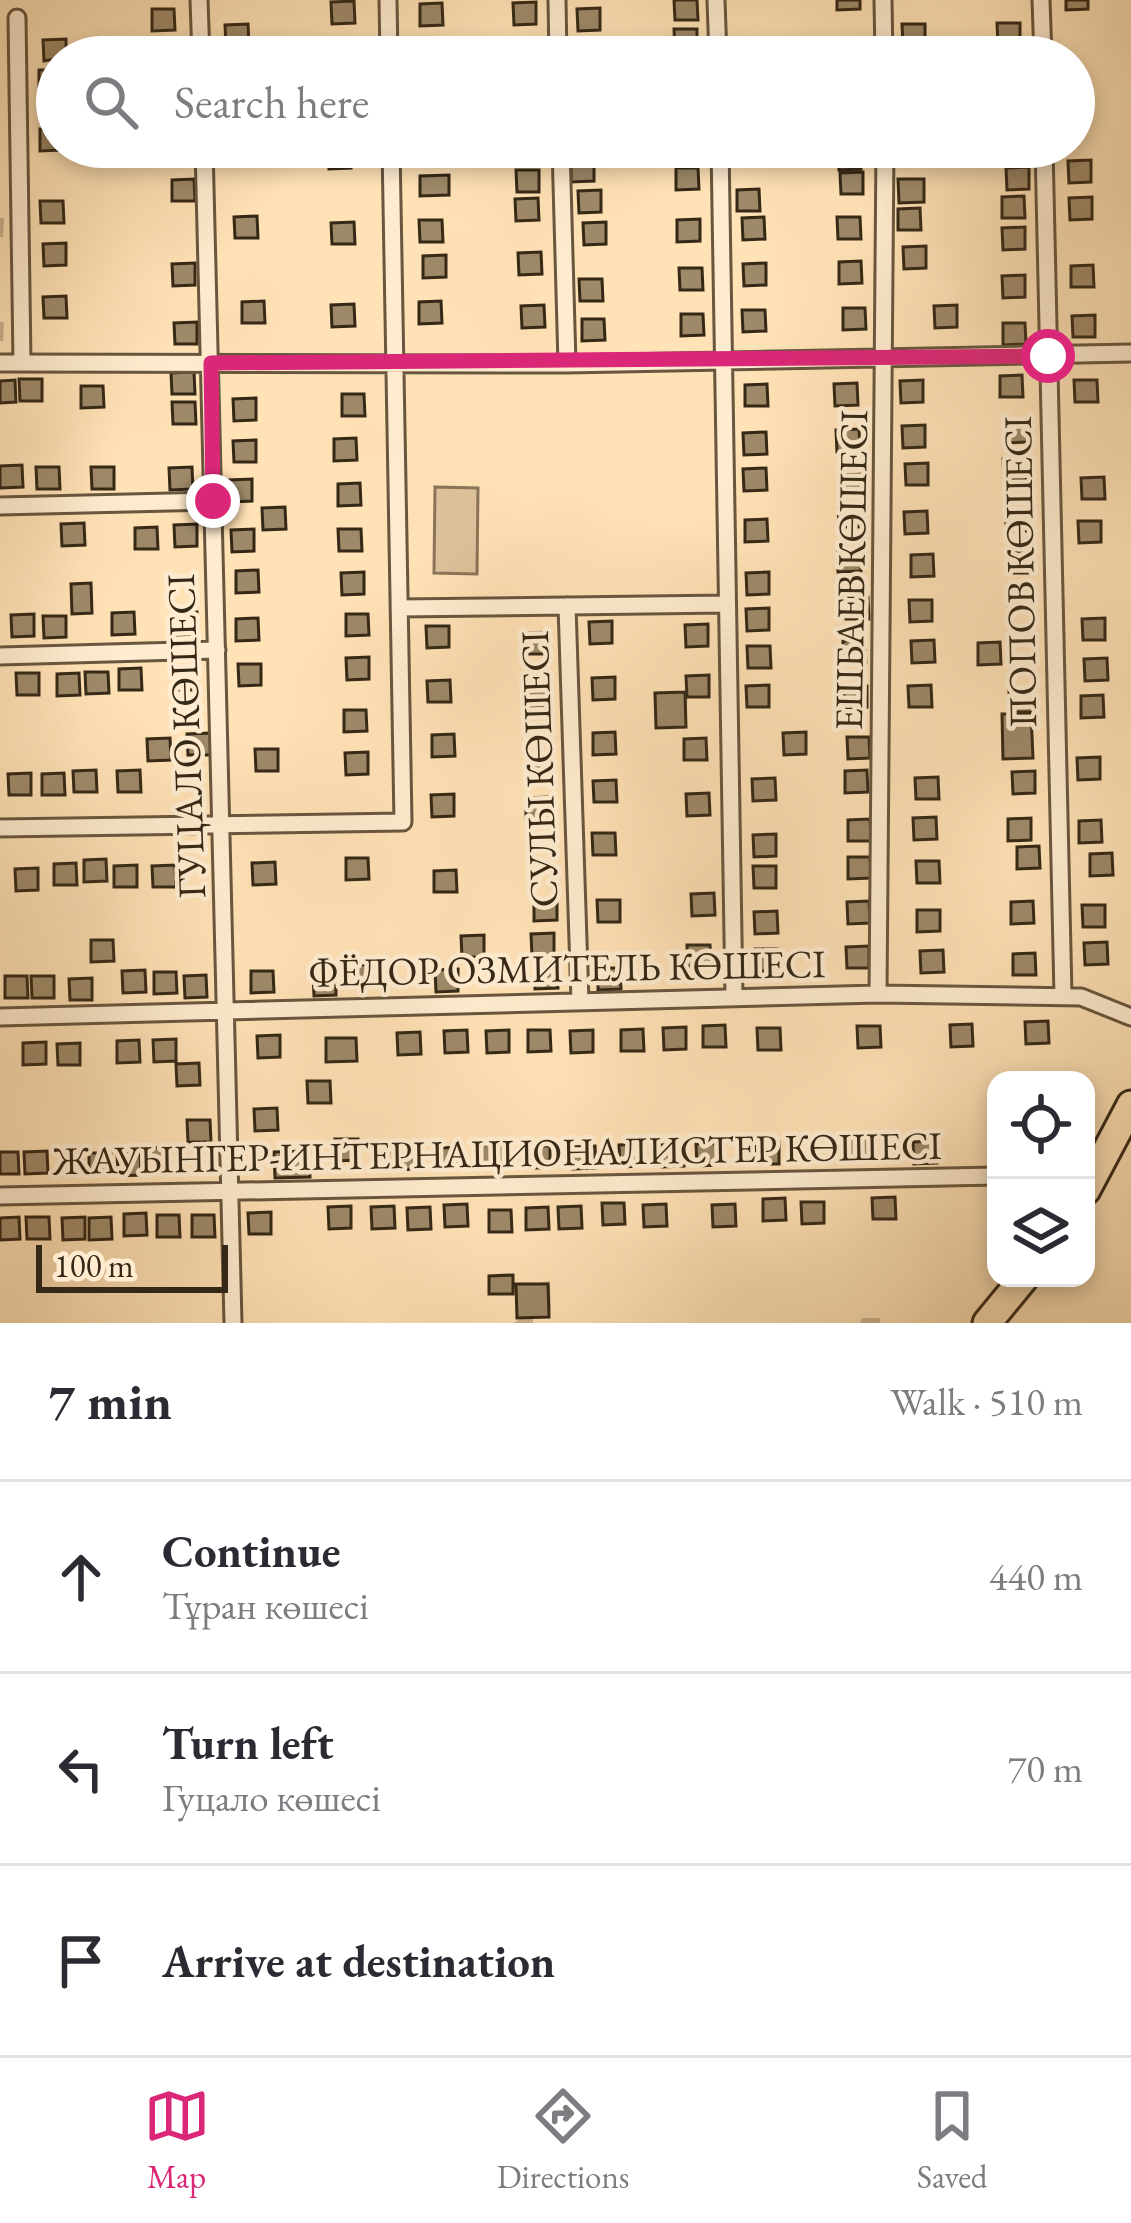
<!DOCTYPE html>
<html lang="en">
<head>
<meta charset="utf-8">
<style>
  body { margin:0; font-family:"EB Garamond",serif; background:#f2f2f3; color:#2b2b33 }
  .controls { position:absolute; right:36px; bottom:36px; display:grid; overflow:hidden; border-radius:24px; box-shadow:0 6px 18px #0003 }
  .controls button { width:108px; height:108px; display:grid; place-items:center; padding:0; border:0; border-bottom:3px solid #e1e1e2; background:#fff; color:#2b2b33; font:60px sans-serif }
  .scale { position:absolute; left:36px; bottom:30px; width:192px; box-sizing:border-box; padding-left:12px; border:6px solid #352816; border-top:0; font-size:33px; line-height:42px; white-space:nowrap; color:#352816; -webkit-text-stroke:9px #ffecd0; paint-order:stroke }
  .stop { position:absolute; width:36px; height:36px; margin:-27px; border:9px solid #db2777; border-radius:50%; background:#fff }
  .stop.end { background:#db2777; border-color:#fff; box-shadow:0 3px 12px #0008 }
  .list { margin:0; padding:0; list-style:none }
  h2 { display:flex; justify-content:space-between; align-items:center; height:156px; margin:0; padding:0 48px; font-size:51px }
  h2 small { font-size:39px; font-weight:400; color:#7c7c81 }
  .list li { display:grid; grid-template-columns:78px 1fr auto; gap:36px; align-items:center; box-sizing:border-box; height:192px; padding:0 48px; border-top:3px solid #e1e1e2 }
  .list b { display:block; font-size:45px; white-space:nowrap }
  .list p { margin:0; font-size:39px; white-space:nowrap; color:#7c7c81 }
  .list em { font-size:39px; font-style:normal; color:#7c7c81 }
  .icon { flex:none; width:66px; height:66px; fill:none; stroke:currentColor; stroke-width:2; stroke-linecap:round; stroke-linejoin:round }
  .map { position:relative; flex:none; width:1131px; height:1323px; overflow:hidden }
  .search { position:absolute; background:#fff; box-shadow:0 6px 18px #0003; left:36px; right:36px; top:36px; height:132px; display:flex; align-items:center; gap:30px; box-sizing:border-box; padding:0 42px; border-radius:66px; color:#7c7c81; font-size:45px }
  .sheet { height:732px; background:#fff }
  nav { display:flex; justify-content:space-around; align-items:center; box-sizing:border-box; height:168px; border-top:3px solid #e1e1e2; background:#fff; font-size:33px; color:#7c7c81 }
  nav a { display:grid; justify-items:center; gap:6px }
  nav .on { color:#db2777 }
  .map>svg:first-child { display:block }
  .green { fill:#ddc29b; stroke:#897558; stroke-width:3 }
  .shadow { fill:#0003 }
  .building { fill:#9e8969; stroke:#352816; stroke-width:3 }
  .lines { fill:none; stroke-linecap:round; stroke-linejoin:round }
  .street-casing { stroke:#68563e; stroke-width:21 }
  .highway-casing { stroke:#352816; stroke-width:33 }
  .street { stroke:#ffecd0; stroke-width:15 }
  .highway { stroke:#ffe2b6; stroke-width:27 }
  .route { stroke:#db2777; stroke-width:15 }
  .labels { text-anchor:middle; dominant-baseline:central; stroke-width:9; stroke-linejoin:round; paint-order:stroke }
  .street-label { font-size:39px; fill:#352816; stroke:#ffecd0 }
</style>
</head>
<body>
<div class="map">
<svg width="1131" height="1323" viewBox="0 0 1131 1323">
  <rect width="100%" height="100%" fill="#ffe2b6"/>
  <filter id="stains"><feTurbulence type="fractalNoise" baseFrequency=".00167" numOctaves="4"/><feColorMatrix values="0 0 0 0 .2 0 0 0 0 .09 0 0 0 0 .02 0 0 0 .5 -.17"/></filter>
  <radialGradient id="worn" r=".72"><stop offset=".6" stop-color="#630" stop-opacity="0"/><stop offset="1" stop-color="#630" stop-opacity=".3"/></radialGradient>
  <path class="green" d="M435,487l43,1 -1,86 -43,-1z"/>
  <path class="shadow" d="M540,44v13h-48l4,-12z
    M743,52h19v5h-20z
    M0,218h4l-1,19h-3z
    M0,322h4l-1,19h-3z
    M709,674l-1,20h-20l-3,30 -27,-30 32,-4 1,-15z
    M1033,689l-5,22h6l-2,44 -27,-40 8,-3 1,-22z
    M312,1149l-3,25 -32,-21 4,-3z
    M550,1281l1,29 -18,4v9h-20l7,-4 -1,-33z
    M862,1318h18v5h-20z"/>
  <path class="building" d="M674,0h23l1,20h-23z
    M837,0h23v9l-23,1z
    M1066,0h22v9l-22,1z
    M354,1l1,22 -23,1 -1,-22z
    M536,2v22l-22,1 -1,-22z
    M442,3l1,22 -23,1v-22z
    M600,8v22l-22,1 -1,-22z
    M152,9h22l1,21 -23,1z
    M997,23h23v21l-22,1z
    M248,24l1,22h-23l-1,-21z
    M902,24h23v22h-22z
    M674,29h23v22h-22z
    M66,39v18l-22,4 -1,-21z
    M601,40v17h-22l-1,-16z
    M837,40h23l1,17h-23z
    M537,46l1,11h-49v-9z
    M39,70h18v22h-18z
    M40,129h17v18l6,3 -23,1z
    M328,147h23v21l-22,1z
    M677,147h22l1,14 -23,1z
    M741,147h23l1,19h-23z
    M900,147h23v10l-23,1z
    M1000,147h22v8l-22,1z
    M838,148h23v21l-22,1z
    M594,159v22l-23,1v-22z
    M1091,160v22l-22,1 -1,-22z
    M1029,167v22l-22,1 -1,-22z
    M676,168h22l1,21 -23,1z
    M516,170h23v22h-22z
    M863,172v22h-22l-1,-21z
    M449,175v20l-29,1v-20z
    M194,179l1,22h-23v-21z
    M898,179h26v23l-25,1z
    M759,189l1,22h-23v-21z
    M601,190v22l-22,1 -1,-22z
    M1024,196l1,22h-23v-21z
    M1092,197v22l-22,1 -1,-22z
    M538,198l1,22 -23,1 -1,-22z
    M40,201h23l1,22h-23z
    M920,208l1,22h-23v-21z
    M257,216l1,22h-23l-1,-21z
    M764,217l1,22 -22,1 -1,-22z
    M837,217h23l1,22h-23z
    M700,219v22l-23,1v-22z
    M419,220h23l1,22h-23z
    M354,222l1,22h-23l-1,-21z
    M606,222v22l-22,1 -1,-22z
    M1025,227v22l-22,1 -1,-22z
    M66,243v22l-22,1 -1,-22z
    M926,246v22l-22,1 -1,-22z
    M541,252l1,22 -23,1 -1,-22z
    M446,255v22l-23,1v-22z
    M861,261l1,22 -23,1v-22z
    M195,263v22l-22,1 -1,-22z
    M766,263v22l-22,1 -1,-22z
    M1093,265l1,22h-23v-21z
    M679,268h23l1,22h-23z
    M1025,275v22l-22,1 -1,-22z
    M579,279h23l1,22h-23z
    M66,296l1,22h-23l-1,-21z
    M264,301l1,22h-23v-21z
    M441,301l1,22 -23,1v-22z
    M354,304l1,22 -23,1 -1,-22z
    M544,305l1,22 -23,1 -1,-22z
    M957,305v22l-22,1 -1,-22z
    M843,308h22l1,21 -23,1z
    M742,310h23l1,21 -23,1z
    M681,314h22l1,21 -23,1z
    M1095,315v22h-22l-1,-21z
    M582,319h22l1,21 -23,1z
    M197,322v22h-22l-1,-21z
    M1003,323h22l1,21 -23,1z
    M194,372l1,22h-23l-1,-21z
    M1022,375l1,22h-23v-21z
    M19,379h23v22h-22z
    M15,380l1,22 -16,1v-22z
    M923,380v22l-22,1 -1,-22z
    M1074,380h23l1,22h-23z
    M857,383l1,22 -23,1 -1,-22z
    M767,384l1,22h-23v-21z
    M81,386h22l1,21 -23,1z
    M342,394h22l1,22h-23z
    M256,398v22l-22,1 -1,-22z
    M172,402h23l1,22h-23z
    M1028,420v22l-22,1 -1,-22z
    M925,425v22l-22,1 -1,-22z
    M859,429l1,22 -23,1 -1,-22z
    M766,432l1,22 -23,1 -1,-22z
    M356,438l1,22 -23,1v-22z
    M256,440v22h-22l-1,-21z
    M1003,459h23v21l-22,1z
    M928,463v22h-22l-1,-21z
    M22,465l1,22 -23,1v-22z
    M36,467h23l1,22h-23z
    M91,467h23v22h-22z
    M192,467l1,22 -23,1 -1,-22z
    M766,468l1,22 -23,1 -1,-22z
    M865,474l1,22h-23v-21z
    M1104,477l1,22h-23l-1,-21z
    M252,479v22l-22,1 -1,-22z
    M360,483l1,22 -23,1v-22z
    M838,505h23l1,22h-23z
    M285,507l1,22 -23,1 -1,-22z
    M1028,509l1,22h-23v-21z
    M927,511l1,22 -23,1 -1,-22z
    M767,519l1,22 -23,1v-22z
    M1078,521h23v21l-22,1z
    M84,523l1,22 -23,1 -1,-22z
    M197,524v22l-22,1 -1,-22z
    M157,527l1,22h-23v-21z
    M254,529v22l-22,1 -1,-22z
    M338,529h23l1,22h-23z
    M860,549l1,22 -23,1v-22z
    M1008,551h23v22h-23z
    M933,554l1,22 -23,1v-22z
    M258,570l1,22 -23,1v-22z
    M364,572v22l-22,1 -1,-22z
    M769,572v22l-22,1 -1,-22z
    M91,583l1,30 -20,1 -1,-30z
    M1031,584v22h-22l-1,-21z
    M845,597h23l1,22h-23z
    M909,600h23v21l-22,1z
    M769,608v22l-22,1 -1,-22z
    M134,612l1,22 -23,1v-22z
    M197,612v22l-22,1 -1,-22z
    M34,614v22l-22,1 -1,-22z
    M346,614h22l1,21 -23,1z
    M43,616h23v21l-22,1z
    M258,618l1,22 -23,1v-22z
    M1105,618v22h-22l-1,-21z
    M612,621v22l-22,1 -1,-22z
    M708,624v22l-22,1 -1,-22z
    M426,626h23v21l-22,1z
    M549,632v22h-22l-1,-21z
    M934,640l1,22 -23,1 -1,-22z
    M843,641h22l1,22h-23z
    M1000,642l1,22 -23,1v-22z
    M747,646h23l1,22h-23z
    M369,657v22l-22,1 -1,-22z
    M1107,658l1,22 -23,1 -1,-22z
    M238,664h23v21l-22,1z
    M141,668l1,22h-23v-21z
    M197,668l1,22h-23v-21z
    M85,672h23l1,21 -23,1z
    M16,673h23v22h-22z
    M79,673l1,22 -23,1v-22z
    M709,675v22h-22l-1,-21z
    M615,677v22l-22,1 -1,-22z
    M450,680l1,22h-23l-1,-21z
    M550,683v22l-22,1 -1,-22z
    M769,685v22h-22l-1,-21z
    M931,685l1,22h-23l-1,-21z
    M844,686h23v21l-22,1z
    M1009,690h23l1,22h-23z
    M685,692l1,35 -30,1 -1,-35z
    M1103,695l1,22 -23,1v-22z
    M344,710h22l1,21 -23,1z
    M1031,713l2,45 -30,1 -1,-45z
    M615,732l1,22 -23,1v-22z
    M806,732v22l-22,1 -1,-22z
    M210,733l1,22h-23l-1,-21z
    M454,734l1,22 -23,1v-22z
    M847,737h22l1,21 -22,1z
    M170,738l1,22 -23,1 -1,-22z
    M706,738l1,22h-23v-21z
    M255,749h23v22h-22z
    M368,752v22l-22,1 -1,-22z
    M550,757l1,22 -23,1v-22z
    M1100,757v22l-22,1 -1,-22z
    M96,770l1,22h-23l-1,-21z
    M140,770l1,22h-23l-1,-21z
    M867,770l1,22 -23,1v-22z
    M1035,771v22l-22,1 -1,-22z
    M31,773v22h-22l-1,-21z
    M64,773l1,22h-23v-21z
    M938,777l1,22h-23l-1,-21z
    M775,778l1,22 -23,1 -1,-22z
    M616,780l1,22h-23l-1,-21z
    M709,793l1,22 -23,1 -1,-22z
    M454,794v22l-22,1 -1,-22z
    M548,797l1,22 -23,1v-22z
    M936,817l1,22 -23,1 -1,-22z
    M1031,818v22l-23,1v-22z
    M870,819l1,22h-23v-21z
    M1101,820l1,22 -23,1v-22z
    M592,833h23l1,22h-23z
    M776,834v22l-22,1 -1,-22z
    M1039,846l1,22 -23,1v-22z
    M1112,853l1,22 -23,1v-22z
    M848,857h22l1,21 -23,1z
    M346,858h22l1,21 -23,1z
    M106,859l1,22 -23,1v-22z
    M916,861h23l1,22h-23z
    M275,862l1,22 -23,1 -1,-22z
    M76,863l1,22h-23v-21z
    M137,865v22h-23v-21z
    M175,865l1,22h-23l-1,-21z
    M753,866h23v22h-22z
    M38,868v22l-22,1 -1,-22z
    M456,870l1,22h-23v-21z
    M714,893l1,22 -23,1 -1,-22z
    M534,899h23v21l-23,1z
    M597,900h23v22h-22z
    M869,901l1,22 -22,1 -1,-22z
    M1033,901l1,22 -23,1v-22z
    M1082,905h23v22h-22z
    M917,910h23v21l-23,1z
    M777,911l1,22 -23,1 -1,-22z
    M554,933v22l-22,1 -1,-22z
    M484,935v22h-22l-1,-21z
    M91,940h22l1,21 -23,1z
    M1107,942l1,22 -23,1 -1,-22z
    M687,945h23l1,21 -23,1z
    M869,946v22h-22l-1,-21z
    M755,949h23v22h-22z
    M943,950l1,22 -23,1 -1,-22z
    M1035,953l1,22h-23v-21z
    M349,965h22l1,21 -23,1z
    M557,966l1,22 -23,1v-22z
    M598,968h22l1,21 -23,1z
    M458,969v22l-22,1 -1,-22z
    M145,970l1,22 -23,1 -1,-22z
    M251,971h22l1,21 -23,1z
    M154,972h22l1,21 -23,1z
    M336,973v22l-22,1 -1,-22z
    M206,975l1,22 -22,1 -1,-22z
    M5,976h22l1,22h-23z
    M31,976h23v22h-22z
    M92,978v22h-22l-1,-21z
    M1048,1021l1,22 -23,1 -1,-22z
    M972,1024l1,22 -22,1 -1,-22z
    M725,1025l1,22h-23v-21z
    M857,1026h23l1,21 -23,1z
    M686,1027v22l-22,1 -1,-22z
    M757,1028h23l1,22h-23z
    M643,1029l1,22h-23v-21z
    M467,1030l1,22 -23,1 -1,-22z
    M509,1030v22l-22,1 -1,-22z
    M528,1030h22l1,21 -23,1z
    M593,1030v22l-22,1 -1,-22z
    M420,1032l1,22 -23,1 -1,-22z
    M280,1035v22l-22,1 -1,-22z
    M326,1038h30l1,23 -31,1z
    M176,1039v22l-22,1 -1,-22z
    M139,1040l1,22 -23,1v-22z
    M46,1042v22l-23,1v-22z
    M80,1043v22h-22l-1,-21z
    M199,1063l1,22 -23,1 -1,-22z
    M307,1081h23l1,22h-23z
    M277,1108l1,22 -23,1 -1,-22z
    M187,1120h23l1,22h-23z
    M868,1137l1,22 -23,1v-22z
    M335,1139h23v21l-22,1z
    M936,1141l1,22 -23,1 -1,-22z
    M779,1142v22h-22l-1,-21z
    M504,1144l1,22 -23,1 -1,-22z
    M642,1144l1,22 -23,1 -1,-22z
    M684,1144v22l-22,1 -1,-22z
    M696,1144h23v21l-22,1z
    M527,1146h23v22h-22z
    M595,1146l1,22 -23,1v-22z
    M171,1147v22l-22,1 -1,-22z
    M415,1147l1,22 -23,1 -1,-22z
    M463,1147v22l-23,1v-22z
    M47,1151l1,22 -23,1 -1,-22z
    M309,1151l1,26 -35,1 -1,-26z
    M0,1152h18l1,22h-19z
    M60,1153h23v21l-22,1z
    M89,1153h22l1,21 -23,1z
    M140,1153l1,22 -23,1 -1,-22z
    M895,1197l1,22h-23l-1,-21z
    M785,1198l1,22 -23,1v-22z
    M801,1202h23v21l-22,1z
    M602,1203h22l1,21 -22,1z
    M467,1204l1,22 -23,1 -1,-22z
    M666,1204l1,22 -23,1 -1,-22z
    M735,1204l1,22 -23,1 -1,-22z
    M351,1206v22l-22,1 -1,-22z
    M394,1206l1,22 -23,1 -1,-22z
    M581,1206l1,22 -23,1 -1,-22z
    M430,1207l1,22 -23,1 -1,-22z
    M548,1207l1,22 -23,1v-22z
    M489,1210h22l1,22h-23z
    M271,1212v22h-22l-1,-21z
    M146,1213l1,22 -23,1v-22z
    M157,1215h22l1,22h-23z
    M192,1215h22l1,22h-23z
    M19,1217l1,22 -20,1v-22z
    M26,1217h23l1,22h-23z
    M85,1217v22l-22,1 -1,-22z
    M111,1217l1,22 -23,1v-22z
    M513,1275v19h-24v-18z
    M516,1284h32l1,33 -32,1z"/>
  <g class="lines">
    <defs>
      <path id="street" d="M199,0l2,57
        M388,0l1,57
        M557,0l1,57
        M716,0l2,57
        M883,0l1,57
        M1041,0l2,57
        M17,18l5,344
        M204,147l29,1176
        M561,147l6,217
        M720,147l14,850
        M1044,147l19,849
        M0,363l567,1 564,-11
        M0,506l213,-5
        M567,606l13,395
        M399,608l328,-4
        M0,656l217,-6
        M0,828l403,-6 -12,-675
        M878,994l7,-847
        M0,1017l878,-23 203,3 50,20
        M0,1196l996,-20"/>
      <path id="highway" d="M1086,1190l45,-85
        M987,1323l37,-45"/>
    </defs>
    <use href="#street" class="street-casing"/>
    <use href="#highway" class="highway-casing"/>
    <use href="#street" class="street"/>
    <use href="#highway" class="highway"/>
  </g>
  <g class="lines">
    <path class="route" d="M213,501l-2,-138 837,-7"/>
  </g>
  <g class="labels">
    <g class="street-label">
      <text transform="translate(851 570) rotate(-89)">ЕШБАЕВ КӨШЕСІ</text>
      <text transform="translate(1020 572) rotate(-91)">ПОПОВ КӨШЕСІ</text>
      <text transform="translate(186 736) rotate(-92)">ГУЦАЛО КӨШЕСІ</text>
      <text transform="translate(539 769) rotate(-92)">СУЛЫ КӨШЕСІ</text>
      <text transform="translate(567 968) rotate(-1)">ФЁДОР ОЗМИТЕЛЬ КӨШЕСІ</text>
      <text transform="translate(497 1153) rotate(-1)">ЖАУЫНГЕР-ИНТЕРНАЦИОНАЛИСТЕР КӨШЕСІ</text>
    </g>
  </g>
  <rect width="100%" height="100%" filter="url(#stains)"/>
  <rect width="100%" height="100%" fill="url(#worn)"/>
</svg>
<div class="controls">
<button><svg class="icon" aria-label="locate" viewBox="0 0 24 24"><circle cx="12" cy="12" r="6"/><path d="M12 2v4M12 18v4M2 12h4M18 12h4"/></svg></button>
<button><svg class="icon" aria-label="layers" viewBox="0 0 24 24"><path d="M12 4l9 5-9 5-9-5zM3 14l9 5 9-5"/></svg></button>
</div>
<div class="scale">100 m</div>
<div class="stop" style="left:1048px;top:356px"></div>
<div class="stop end" style="left:213px;top:501px"></div>
<div class="search"><svg class="icon" aria-label="search" viewBox="0 0 24 24"><circle cx="10" cy="10" r="6"/><path d="M15 15l6 6"/></svg>Search here</div>
</div>
<section class="sheet">
<h2>7 min<small>Walk · 510 m</small></h2>
<ul class="list">
<li><svg class="icon" aria-label="ahead" viewBox="0 0 24 24"><path d="M12 20V5M6 11l6-6 6 6"/></svg><div><b>Continue</b><p>Тұран көшесі</p></div><em>440 m</em></li>
<li><svg class="icon" aria-label="left" viewBox="0 0 24 24"><path d="M17 20v-9H6M10 6l-5 5 5 5"/></svg><div><b>Turn left</b><p>Гуцало көшесі</p></div><em>70 m</em></li>
<li><svg class="icon" aria-label="arrive" viewBox="0 0 24 24"><path d="M6 21V4h12l-3 4 3 4H6"/></svg><div><b>Arrive at destination</b></div></li>
</ul>
</section>
<nav>
<a class="on"><svg class="icon" aria-label="map" viewBox="0 0 24 24"><path d="M3 6l6-2 6 2 6-2v14l-6 2-6-2-6 2zM9 4v14M15 6v14"/></svg>Map</a>
<a><svg class="icon" aria-label="directions" viewBox="0 0 24 24"><path d="M12 3l9 9-9 9-9-9zM9 14v-3h6M13 9l2 2-2 2"/></svg>Directions</a>
<a><svg class="icon" aria-label="saved" viewBox="0 0 24 24"><path d="M7 4h10v16l-5-4-5 4z"/></svg>Saved</a>
</nav>
</body>
</html>
